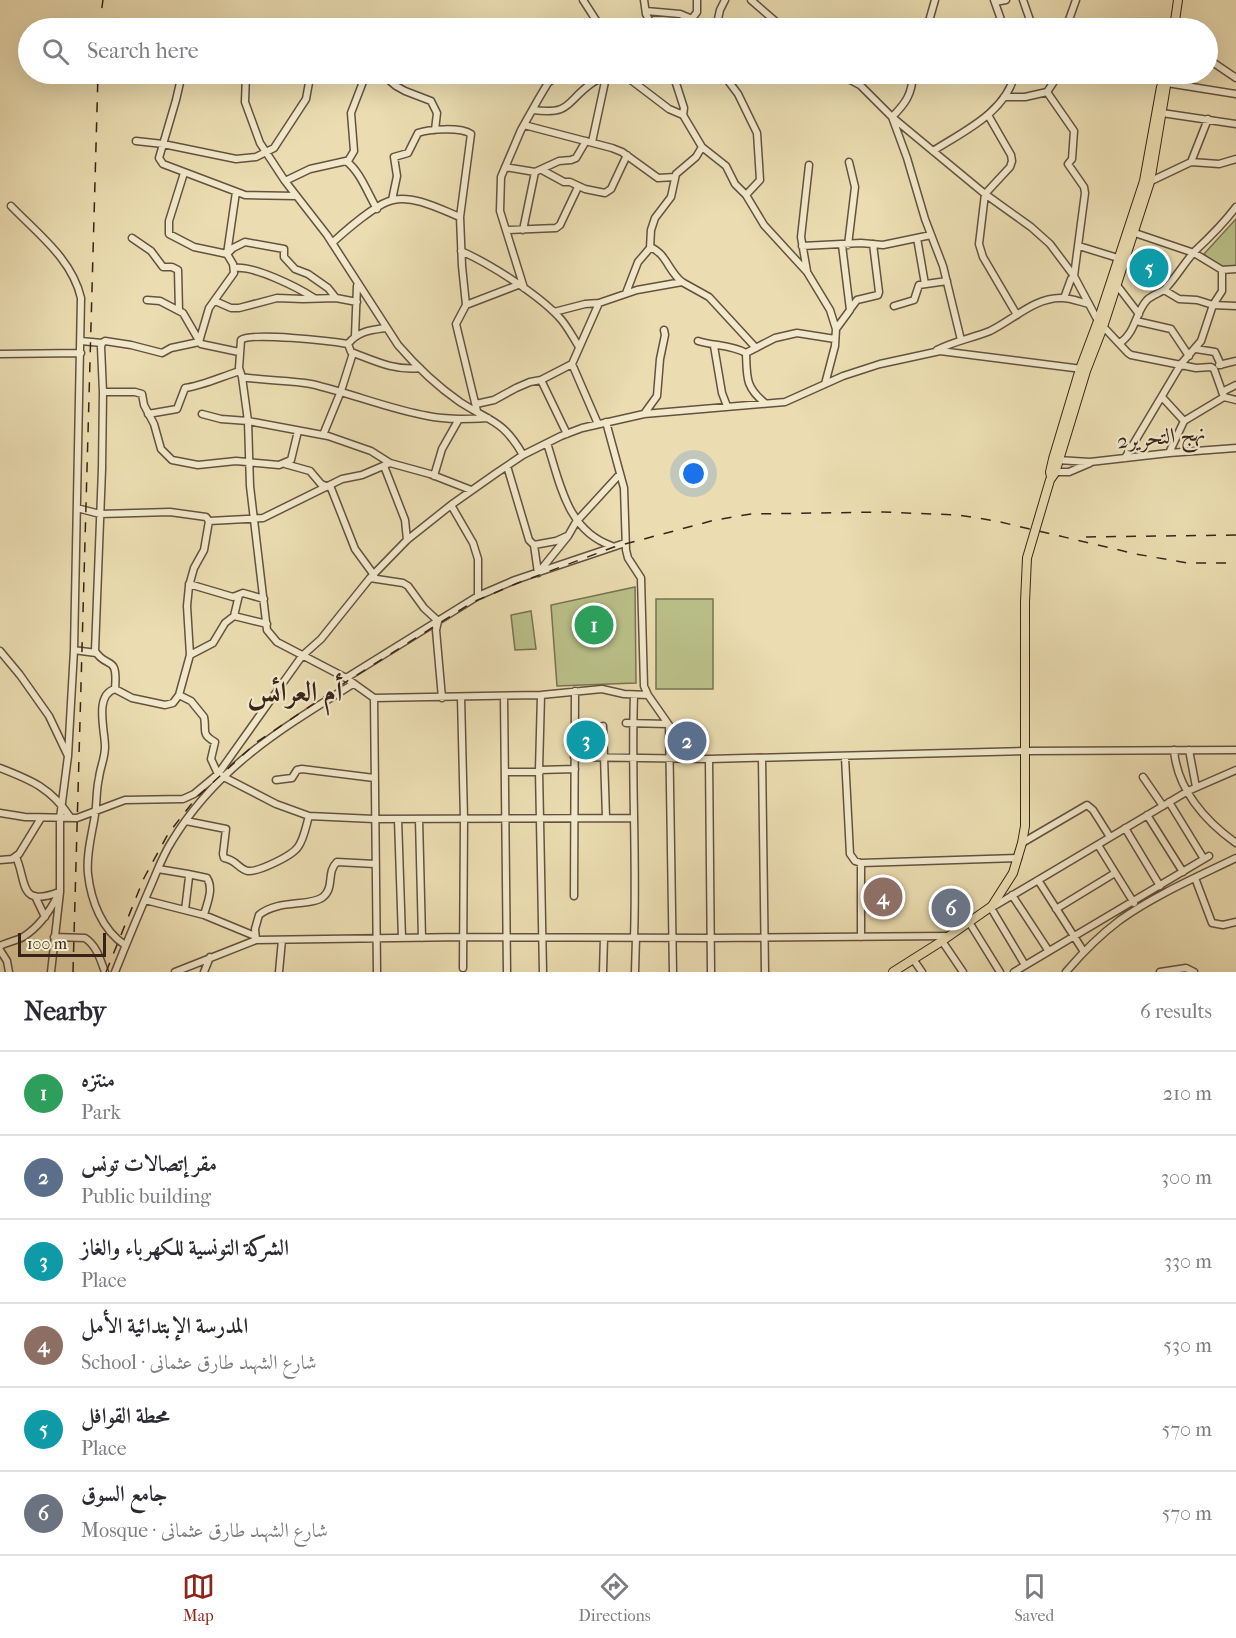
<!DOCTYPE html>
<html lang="en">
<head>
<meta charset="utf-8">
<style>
  body { margin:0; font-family:"IM FELL French Canon",Amiri,serif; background:#f2f2f3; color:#2b2b33 }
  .scale { position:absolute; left:18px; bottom:15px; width:88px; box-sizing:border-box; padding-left:6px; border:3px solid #372419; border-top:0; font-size:16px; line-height:21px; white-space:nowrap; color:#372419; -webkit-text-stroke:4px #f2e9cc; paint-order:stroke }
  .you { position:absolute; left:694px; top:474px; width:21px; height:21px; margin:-15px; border:4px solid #fff; border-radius:50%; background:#1a73e8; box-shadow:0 0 0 9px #1a73e833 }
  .badge { display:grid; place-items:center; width:39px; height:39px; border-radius:50%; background:#8f2418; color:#fff; font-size:20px; font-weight:700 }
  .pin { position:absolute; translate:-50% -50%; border:3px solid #fff; box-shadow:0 2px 6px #0006 }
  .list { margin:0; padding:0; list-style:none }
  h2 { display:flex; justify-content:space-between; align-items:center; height:78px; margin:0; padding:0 24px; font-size:26px }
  h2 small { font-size:20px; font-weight:400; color:#7c7c81 }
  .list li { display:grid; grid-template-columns:39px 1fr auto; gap:18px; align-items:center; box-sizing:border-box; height:84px; padding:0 24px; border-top:2px solid #e1e1e2 }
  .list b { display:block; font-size:22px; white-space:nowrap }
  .list p { margin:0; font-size:20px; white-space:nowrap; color:#7c7c81 }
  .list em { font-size:20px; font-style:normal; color:#7c7c81 }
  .icon { flex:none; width:33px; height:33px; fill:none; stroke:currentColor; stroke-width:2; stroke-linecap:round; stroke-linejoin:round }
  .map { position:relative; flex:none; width:1236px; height:972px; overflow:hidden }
  .search { position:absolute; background:#fff; box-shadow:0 6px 24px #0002; left:18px; right:18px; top:18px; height:66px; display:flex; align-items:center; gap:15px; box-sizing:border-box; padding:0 21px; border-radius:33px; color:#7c7c81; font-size:22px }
  .sheet { height:582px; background:#fff }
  nav { display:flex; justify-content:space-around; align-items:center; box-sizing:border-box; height:84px; border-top:2px solid #e1e1e2; background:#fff; font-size:16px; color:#7c7c81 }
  nav a { display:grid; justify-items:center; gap:3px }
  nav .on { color:#8f2418 }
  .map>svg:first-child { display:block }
  .green { fill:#bac089; stroke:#787251; stroke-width:1.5 }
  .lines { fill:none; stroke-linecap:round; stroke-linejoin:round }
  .minor-casing { stroke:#64523f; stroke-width:9 }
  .major-casing { stroke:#372419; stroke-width:10 }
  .minor { stroke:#f2e9cc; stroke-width:6 }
  .major { stroke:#ebddb1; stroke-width:8 }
  .rail { stroke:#372419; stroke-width:1.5; stroke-dasharray:10 10; stroke-linecap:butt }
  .labels { text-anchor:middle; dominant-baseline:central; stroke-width:4.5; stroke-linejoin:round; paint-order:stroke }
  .street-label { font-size:22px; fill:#372419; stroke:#f2e9cc }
  .district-label { font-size:28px; font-weight:bold; fill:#372419; stroke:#f2e9cc }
</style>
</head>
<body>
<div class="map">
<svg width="1236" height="972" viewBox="0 0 1236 972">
  <rect width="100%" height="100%" fill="#ebddb1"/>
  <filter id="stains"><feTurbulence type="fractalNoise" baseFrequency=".00333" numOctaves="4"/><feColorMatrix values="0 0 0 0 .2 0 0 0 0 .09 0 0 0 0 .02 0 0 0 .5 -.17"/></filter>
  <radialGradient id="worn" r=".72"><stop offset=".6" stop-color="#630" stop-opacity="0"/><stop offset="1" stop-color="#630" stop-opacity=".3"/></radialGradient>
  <path class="green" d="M1236,219v49l-17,-1 -15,-13z
    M635,587l1,96 -79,3 -6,-81z
    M656,599h57v90h-57z
    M531,611l5,38 -21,1 -4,-35z"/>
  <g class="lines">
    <defs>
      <path id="minor" d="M583,0l18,28
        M644,0l2,14 7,14
        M751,0l32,28
        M994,0l10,28
        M1023,0l8,23 6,5
        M995,2l11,-2
        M646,11l34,3 12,5
        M685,28l12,-16v-12
        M716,28l4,-18 5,-10
        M927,28l8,-28
        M1066,28l10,-28
        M1208,59l28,19
        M182,74l-6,26 -17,58 4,6 82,31 51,1
        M246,74l-1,28 15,41 25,38 42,54 71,110c18,21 39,41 62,57 31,20 43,18 63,53
        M299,74l11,3 5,-3
        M382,74l14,12 9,5 26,10 6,12 -2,17
        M623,74l46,35 14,6 19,32 24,19 9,18 11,11 18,30 43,47 23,38 6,19 -1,17 -10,38
        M673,74l11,34 -1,7
        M723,74l15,20 19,39 3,47 -14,15
        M839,74l21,11 32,32 41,34 52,43 46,33 19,17 24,32 24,45 30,32 3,2 65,13 15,-1 3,2 10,28 -40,24 -15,32
        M913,74c-1,20 -7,29 -21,43l15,41 18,61 18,47 18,74
        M1167,83l69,11
        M1047,92l27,39 -2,28 -4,5 16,23 1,6 -11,83 -3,3 -7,19
        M1004,97h21l22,-5 8,-12 11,-6
        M533,110c39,5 32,-8 59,-27 7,-5 15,-6 23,-9
        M1162,113l74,11
        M988,115l23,40 1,6 -2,6 -25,27 -6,50 4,13 34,58
        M524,125l88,23 10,4 36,26 17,-1
        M136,141l27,3 73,15 20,-2 18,-9 32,-49 4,-22
        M592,142l14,-65
        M933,151c31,-20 72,-38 82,-77
        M348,161l6,-10 -3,-38 15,-39
        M1191,162l17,-43
        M505,167l30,5 24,-11 12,-1 5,-2 10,-17
        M542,170l22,12h6l15,7 20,4 6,-4 16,-34
        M285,181l25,-12 36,-8c14,10 22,33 31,48
        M1149,182l42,-20 28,2 17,-5
        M392,200l5,-24 -3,-19 14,-4 10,-20c11,-4 43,-6 53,1l-11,83 2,49 4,39 -10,19 21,87
        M11,206c27,28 61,53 70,92l-7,352 -6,106 -8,62v74l-9,80
        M506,230l50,-2 4,-3 18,-38
        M523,230l12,-58
        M132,238l19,13 12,16h9l6,3 1,41
        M917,238l8,46
        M332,243c12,-11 45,-40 61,-43 21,-5 47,9 67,17
        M848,245l7,-58 -6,-25
        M802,246l59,-3 22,2 48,-10
        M1079,246l39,12
        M650,247c16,6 19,25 32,35
        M461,251c29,13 75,42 97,65 9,9 14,20 21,31
        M227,254l6,-6 12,-6 39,7v8l11,12 13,5 20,14 8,10 21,4
        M227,254l9,-62
        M235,268c20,-2 62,19 79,30
        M1222,270l14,-1
        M807,271l-6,-34 8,-72
        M1116,284l23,30
        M524,288l-24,-77 1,-34 20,-47 18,-32 9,-15 11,-9
        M1164,290l15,9 18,1 16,5 23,1
        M626,293l12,-31 12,-14 1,-18 4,-12 16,-21 5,-23 20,-17 6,-10
        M147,300l13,1 23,12 18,31 38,8
        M215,301l16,7h8l38,-10 26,1 33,-1
        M466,305l52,-20
        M894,306l20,-6 5,-15 28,-4
        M851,308l6,-8 21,-5 1,-3 -6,-48
        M554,312l31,-8 14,-1 38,-13 45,-8 27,15 47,51
        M1136,321l35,8 18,27
        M836,329l14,-19 -8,-65
        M355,336l2,-50
        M81,341l21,2
        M698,341c16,5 34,4 48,12
        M1120,343c16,-11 15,-30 27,-43 5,-5 14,-7 19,-12 11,-12 19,-26 29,-37 15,-14 29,-28 41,-44
        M348,344c10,-13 23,-14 38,-16
        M714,346l8,47 5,13
        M1196,349l19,3 6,13
        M937,350c17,-9 36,-12 53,-19 23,-11 45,-34 72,-33 9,0 18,4 27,6
        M746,353l29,-15 22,-5 38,6
        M746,353c1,24 -1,34 19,50
        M0,354l81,-1
        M572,364l26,60
        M1219,365l17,-4
        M420,368c-26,3 -45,-7 -69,-16l-3,-8c-18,-3 -97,-12 -107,-4l-2,28 3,9 6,44 2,65 17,144 10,12 69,36 28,20 167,-3 61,-6 22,5 24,1
        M242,377c24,4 46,3 69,7 40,9 77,25 117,32 20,4 40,3 60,2
        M541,380l26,54
        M103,392h32l7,2 2,11 10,19 7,25 11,11 26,5 38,-4 43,4 12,-5 7,-29
        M1222,392l14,-7
        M1162,397l22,24
        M1224,397l12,3
        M476,404l18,-4 22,-12 14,-6 11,-2 31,-16 27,-61
        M148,414l29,-5 8,-21c17,-2 38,-12 55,-17
        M202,414l19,5 27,2 80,15 43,15 19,12 40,11 41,16
        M644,414l13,-18 3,-37 5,-24 -1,-5
        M606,422l18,66 2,62 2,8 13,20 3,108 4,9 21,30 4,247
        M323,435l18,-44 12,-38
        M547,443c13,40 20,88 65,103
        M1125,458l56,-94 20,-23 12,-36 9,-14v-21l-28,-17 -62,-21
        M1057,460l33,2 79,-9 67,-5
        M285,464l25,7 11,13 10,4 24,61 19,26
        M384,466l21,54 2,20
        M507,466l22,74 5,5 22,-4 11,-5
        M1051,472h18l21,-9
        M434,476l8,-27 17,-30
        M451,505l22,38 5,16v37
        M77,508l23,6 70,-2 36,5 3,4 54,-3 79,-39 20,-4 28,-12
        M534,545l4,28
        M539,572l29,-36 8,-14 44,-48
        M370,578l33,5 5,3 16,22 14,13 -2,9 6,68
        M189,584l44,13 10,-4 21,6
        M234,616l5,-21
        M74,650l22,3
        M0,651l20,24 29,41 19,40
        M190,655l23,-12 12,-20 9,-7 33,8
        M346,678l132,-82 37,-16 110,-37
        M115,689l17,9 33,7 8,-2 6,-8 11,-40 -3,-49 2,-20 5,-18 10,-18 5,-29
        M179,695l12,6 13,16c3,14 -4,16 11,25l-4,17 7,15 58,30 33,12 65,3 260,-1
        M541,695l-2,75 4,202
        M634,695c-3,81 3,162 0,243
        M461,697l3,122 -1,149
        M504,697l3,275
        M374,698l3,274
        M626,723l42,1
        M603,726l3,91
        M1174,750c3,39 31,71 62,93
        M1189,750l7,37
        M574,757l135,2 317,-8 210,-1
        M845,757l5,97 5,7 6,2 157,-5
        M762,758l3,214
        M709,759l2,213
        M0,768c31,12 51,20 70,49
        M539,770l36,-1
        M506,772h34
        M1143,777l20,29
        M276,780l16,-2 5,-8 5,-1 72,9
        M1169,802l35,57
        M0,813l25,4 52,1 48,-18 58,-1 11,-5 24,-20 84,-118 19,-17 49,-61 37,-38 44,-35 44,-31 28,-19 38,-19 21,-8 62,-14 141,-12 58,-26 37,-12 60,-13 142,18
        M1147,815l36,57
        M398,819l4,119
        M419,819l3,119
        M186,821l40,8 -3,25 1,4c13,2 14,11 24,13 10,1 44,-15 50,-24 6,-8 8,-21 11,-31
        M1125,828l35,58
        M1022,843l65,-38 6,5 17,27
        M1098,845l36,58
        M16,857c11,24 2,51 43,35
        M0,860l12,-1 7,-5 22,-36
        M861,863v74
        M158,869l30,5 1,3 -4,33
        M188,874l19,4c7,11 0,25 -3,37
        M1195,878l17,45 11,2 13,-3
        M1038,880l46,72
        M1012,895l36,55
        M35,896l10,21
        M574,896l1,-205
        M145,900l59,15 51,21
        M991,908l197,-117 48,-21
        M991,908l34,57
        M1056,909l59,-36
        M969,922l31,50
        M54,937l31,1c12,8 15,21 20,34
        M256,940l-1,-11 4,-14c19,-16 51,-8 64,-18 12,-10 3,-25 14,-35l38,2
        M942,941l21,31
        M125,945c-23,-15 -34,-44 -37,-71 -2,-20 4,-40 7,-59 2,-12 1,-25 4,-37 1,-10 6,-20 6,-31 0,-17 -11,-52 10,-58 3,-36 -8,-19 -20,-38l7,-182 1,-77 -2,-45 1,-4 3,-2 26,4 31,8 9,-5 28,-6 10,-34 25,-35 -1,-9 -6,-10 -33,-7 -25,-13v-13l15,-48
        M0,946c7,-4 16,-5 23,-9 16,-10 27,-26 35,-42
        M0,950l7,11 2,11
        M913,959l9,13
        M115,972c12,-30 24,-59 37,-89 6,-14 11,-28 20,-42 45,-74 109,-112 181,-157
        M175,972l81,-32 208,-3 247,1 238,-2
        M204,972l6,-15
        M279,972l3,-32
        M603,972l1,-34
        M635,972l1,-34
        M1014,972l195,-116
        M1066,972c16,-19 34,-37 54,-52 35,-25 77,-43 116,-62
        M1160,972l26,-4 8,4"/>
      <path id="major" d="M1174,28l4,-28
        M1051,477l-1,-5 3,-13 27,-90 18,-48 46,-140 17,-94
        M893,972l49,-31 50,-35 21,-33 9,-30 3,-17v-224l2,-44 23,-78 5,-7 31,-102 17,-44 47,-145 18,-108"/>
    </defs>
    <use href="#minor" class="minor-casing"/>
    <use href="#major" class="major-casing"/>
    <use href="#minor" class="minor"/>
    <use href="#major" class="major"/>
    <path class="rail" d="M99,28l4,-28
      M1086,537l150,-2
      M73,972l25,-898
      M106,972l38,-94 24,-44 28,-36 61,-56 92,-62 124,-78 45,-19 96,-36 101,-27 36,-6 132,-2 75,3 38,6 140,33 51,9h49"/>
  </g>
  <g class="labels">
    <g class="street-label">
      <text transform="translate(1161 437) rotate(-6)">نهج التحرير2</text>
    </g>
    <g class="district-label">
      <text x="295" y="691">أم العرائس</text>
    </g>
  </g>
  <rect width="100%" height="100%" filter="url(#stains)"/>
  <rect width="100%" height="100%" fill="url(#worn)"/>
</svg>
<div class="scale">100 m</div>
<div class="you"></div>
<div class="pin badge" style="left:594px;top:625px;background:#2e9e5b">1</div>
<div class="pin badge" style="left:687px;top:741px;background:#5c6f8a">2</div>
<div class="pin badge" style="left:586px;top:740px;background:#0f9aa8">3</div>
<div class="pin badge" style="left:883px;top:897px;background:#8d6e63">4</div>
<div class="pin badge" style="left:1149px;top:268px;background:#0f9aa8">5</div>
<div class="pin badge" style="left:951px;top:908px;background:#6b7280">6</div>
<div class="search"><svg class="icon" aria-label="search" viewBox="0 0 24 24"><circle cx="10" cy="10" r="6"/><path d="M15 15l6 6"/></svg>Search here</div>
</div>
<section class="sheet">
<h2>Nearby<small>6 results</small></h2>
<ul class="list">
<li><span class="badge" style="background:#2e9e5b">1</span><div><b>منتزه</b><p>Park</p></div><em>210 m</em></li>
<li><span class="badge" style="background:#5c6f8a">2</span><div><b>مقر إتصالات تونس</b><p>Public building</p></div><em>300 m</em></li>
<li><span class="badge" style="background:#0f9aa8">3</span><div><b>الشركة التونسية للكهرباء والغاز</b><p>Place</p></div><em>330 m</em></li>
<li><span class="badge" style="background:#8d6e63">4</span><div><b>المدرسة الإبتدائية الأمل</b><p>School · شارع الشهىد طارق عثمانى</p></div><em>530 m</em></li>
<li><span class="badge" style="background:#0f9aa8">5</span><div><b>محطة القوافل</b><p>Place</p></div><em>570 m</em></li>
<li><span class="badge" style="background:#6b7280">6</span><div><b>جامع السوق</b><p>Mosque · شارع الشهىد طارق عثمانى</p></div><em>570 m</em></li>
</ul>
</section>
<nav>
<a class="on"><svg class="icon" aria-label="map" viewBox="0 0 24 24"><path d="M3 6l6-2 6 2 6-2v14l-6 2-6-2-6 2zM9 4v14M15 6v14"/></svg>Map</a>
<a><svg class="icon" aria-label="directions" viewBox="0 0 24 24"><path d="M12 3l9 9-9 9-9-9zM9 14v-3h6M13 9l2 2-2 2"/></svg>Directions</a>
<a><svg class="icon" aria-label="saved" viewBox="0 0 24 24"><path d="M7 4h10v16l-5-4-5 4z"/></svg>Saved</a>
</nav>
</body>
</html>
